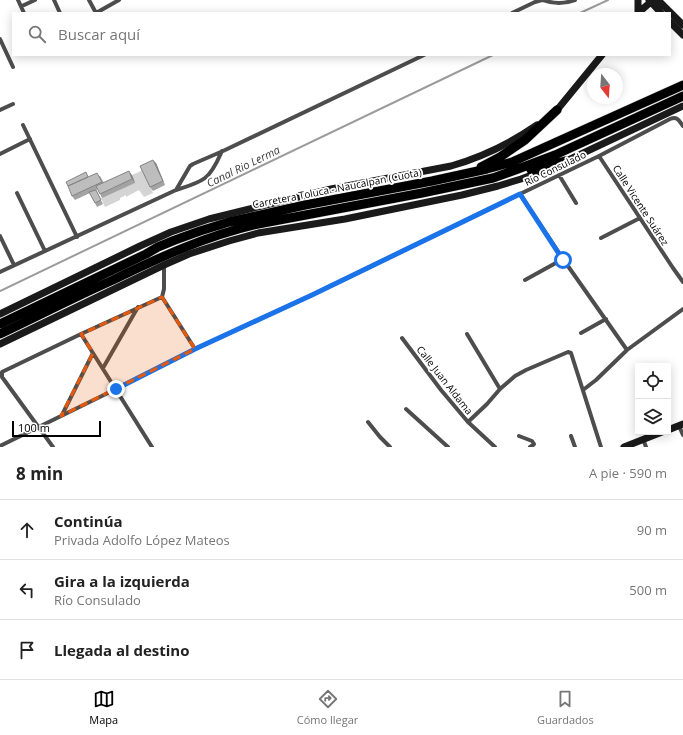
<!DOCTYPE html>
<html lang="es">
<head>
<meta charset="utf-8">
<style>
  body { margin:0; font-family:"Open Sans",sans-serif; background:#f2f2f2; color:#222 }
  .controls { position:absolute; right:12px; bottom:12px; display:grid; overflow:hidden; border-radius:0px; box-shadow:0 2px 10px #0003 }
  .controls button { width:36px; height:36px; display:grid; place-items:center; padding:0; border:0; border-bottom:1px solid #e0e0e0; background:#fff; color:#222; font:20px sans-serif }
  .compass { position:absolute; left:587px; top:68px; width:36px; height:36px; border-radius:50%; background:#fff; box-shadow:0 2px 10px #0003; rotate:163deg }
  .scale { position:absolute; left:12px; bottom:10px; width:89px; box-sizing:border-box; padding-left:4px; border:2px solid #000; border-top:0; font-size:11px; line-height:14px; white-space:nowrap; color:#000; -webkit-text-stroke:3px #fff; paint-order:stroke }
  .stop { position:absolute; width:12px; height:12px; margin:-9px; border:3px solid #1a73e8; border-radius:50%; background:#fff }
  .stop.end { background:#1a73e8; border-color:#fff; box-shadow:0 1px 4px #0008 }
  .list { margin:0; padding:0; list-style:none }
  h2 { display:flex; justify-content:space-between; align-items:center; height:52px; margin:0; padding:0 16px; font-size:17px }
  h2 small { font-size:13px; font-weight:400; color:#767676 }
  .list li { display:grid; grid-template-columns:26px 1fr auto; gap:12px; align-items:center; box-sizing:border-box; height:60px; padding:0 16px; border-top:1px solid #e0e0e0 }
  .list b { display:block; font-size:15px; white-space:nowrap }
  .list p { margin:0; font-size:13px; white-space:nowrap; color:#767676 }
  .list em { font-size:13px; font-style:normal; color:#767676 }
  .icon { flex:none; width:22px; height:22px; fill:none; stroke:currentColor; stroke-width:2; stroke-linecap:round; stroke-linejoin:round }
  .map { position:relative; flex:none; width:683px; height:447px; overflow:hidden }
  .search { position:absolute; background:#fff; box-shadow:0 2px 10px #0003; left:12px; right:12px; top:12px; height:44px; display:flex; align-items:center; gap:10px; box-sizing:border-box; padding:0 14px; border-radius:0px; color:#767676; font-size:15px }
  .sheet { height:232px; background:#fff }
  nav { display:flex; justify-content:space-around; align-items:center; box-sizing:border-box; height:56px; border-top:1px solid #e0e0e0; background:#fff; font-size:11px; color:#767676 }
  nav a { display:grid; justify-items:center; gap:2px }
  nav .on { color:#000 }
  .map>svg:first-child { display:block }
  .green { fill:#d4d4d4 }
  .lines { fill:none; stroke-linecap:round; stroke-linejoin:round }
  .stream { stroke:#9b9b9b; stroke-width:2 }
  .highway-casing { stroke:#dbdbdb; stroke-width:10 }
  .street { stroke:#4d4d4d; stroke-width:4 }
  .secondary { stroke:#1a1a1a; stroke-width:7 }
  .highway { stroke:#000; stroke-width:9 }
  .wall { fill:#a3a3a3 }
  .shaded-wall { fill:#848484 }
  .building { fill:#bdbdbd; stroke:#848484 }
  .route { stroke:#1a73e8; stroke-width:5 }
  .marked { fill:#e8590c; fill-opacity:0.2; stroke:#e8590c; stroke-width:3; stroke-dasharray:8 5; stroke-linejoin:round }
  .labels { text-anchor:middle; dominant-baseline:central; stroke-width:3.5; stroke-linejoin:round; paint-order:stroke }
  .street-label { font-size:10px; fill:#000; stroke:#fff }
  .water-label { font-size:11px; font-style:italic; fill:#3c3c3c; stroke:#fff }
</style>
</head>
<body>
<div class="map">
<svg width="683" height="447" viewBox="0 0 683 447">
  <rect width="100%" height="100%" fill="#fff"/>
  <path class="green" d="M143,170l10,23 -9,4 -5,-7 -13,7v-2l-6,3v2l-15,7 -4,-9 33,-15 -2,-8z"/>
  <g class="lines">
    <path class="stream" d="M580,13l28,-13
      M0,291l493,-236"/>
    <defs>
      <path id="highway" d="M481,167l19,-10 25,-17 32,-30
        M531,170l12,-3 22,-6
        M0,324l146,-70 12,-7 17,-7 25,-9 29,-9 76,-17 127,-24 55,-12 25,-7 171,-77
        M0,334c38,-18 75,-37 113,-54 47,-23 93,-44 145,-56l164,-31 71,-15 25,-9 37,-14 128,-59"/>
    </defs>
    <use href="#highway" class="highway-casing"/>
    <path class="street" d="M18,0l6,13
      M54,0l6,13
      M89,0l7,13
      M543,0c11,4 21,4 32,0
      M22,6l13,-6
      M96,13l23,-13
      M512,13l23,-11 7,-2
      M0,39l13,28
      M0,110l13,-6
      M23,125l54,112
      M0,154l30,-15
      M599,156l74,112 10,14
      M559,175l17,28
      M176,190l14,-24 3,-2 30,-13 201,-96
      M17,193l28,58
      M520,194l43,65 64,91
      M0,236l14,29
      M601,238l39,-20
      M164,265v24l-2,8 33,52
      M0,272l176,-82c9,-3 21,-6 29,-12 8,-6 13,-18 17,-27
      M525,280l38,-21
      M581,333l25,-14
      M81,334l71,113
      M467,334l33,55
      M402,338l39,52 27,32 27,25
      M103,368l35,-61
      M583,390l13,-10 31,-30 56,-41
      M406,409l42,38
      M62,415l31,-62
      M368,422l12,15 10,10
      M468,422l19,-18 13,-15 15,-13 11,-6 42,-18 3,1 30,94
      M679,426l4,9
      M519,436l13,5 2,3 -1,1 -3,2
      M571,436l4,11
      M643,439l3,8
      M0,446l116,-57 79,-40 117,-54 208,-101 79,-38 71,-37c8,-3 9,2 13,7
      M53,447l-51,-70v-5l2,-1 77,-37 81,-37"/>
    <path class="secondary" d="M638,0v13
      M649,0l12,13
      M658,0l25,25
      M638,13l15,-13
      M670,22l13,13
      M553,113l4,-3 45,-55
      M562,163l121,-57
      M0,314l140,-68 31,-14 38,-13 122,-30 120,-23c31,-9 60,-23 86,-41
      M0,344l164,-79 25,-11 40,-13 29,-8 87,-14 117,-24 36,-9 23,-7 24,-9
      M668,430l15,-6
      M624,447l38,-15"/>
    <use href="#highway" class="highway"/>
  </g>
  <path class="wall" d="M156,163l9,22 -12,6 -3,-4z
    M132,175l3,8 -33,15 -4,-9 -2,1 7,14 -6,3 -7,-14 -15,7 -3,-4 16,-19 12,-1 4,7z"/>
  <path class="shaded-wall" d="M153,160l3,3 9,22 -2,-4z
    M129,171l3,4 3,8 -3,-4z"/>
  <path class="building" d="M153,160l10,21 -13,6 -10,-21z
    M129,171l3,8 -32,15 -4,-8z
    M86,172l2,5 -20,9 -2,-4z
    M97,173l5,9 -30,14 -4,-10z
    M96,190l5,10 -6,3 -6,-11z"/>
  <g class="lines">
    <path class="route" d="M116,389l79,-40 117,-54 208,-101 43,66"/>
  </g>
  <path class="marked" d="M162,297l33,52 -134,67 32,-63 -12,-19z"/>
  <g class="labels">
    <g class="street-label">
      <text transform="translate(555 168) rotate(-26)">Río Consulado</text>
      <text transform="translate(337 188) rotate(-11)">Carretera Toluca - Naucalpan (Cuota)</text>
      <text transform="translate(641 205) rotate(57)">Calle Vicente Suárez</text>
      <text transform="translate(445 380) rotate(52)">Calle Juan Aldama</text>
    </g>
    <g class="water-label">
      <text transform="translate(243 166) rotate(-26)">Canal Rio Lerma</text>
    </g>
  </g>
</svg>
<div class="controls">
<button><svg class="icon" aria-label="locate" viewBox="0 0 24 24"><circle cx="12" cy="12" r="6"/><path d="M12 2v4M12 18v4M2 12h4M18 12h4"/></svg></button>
<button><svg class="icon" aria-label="layers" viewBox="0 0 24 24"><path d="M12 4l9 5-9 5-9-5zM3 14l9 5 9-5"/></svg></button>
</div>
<svg class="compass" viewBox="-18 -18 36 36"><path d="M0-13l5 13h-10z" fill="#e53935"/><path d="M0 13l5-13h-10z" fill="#767676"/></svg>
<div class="scale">100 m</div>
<div class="stop" style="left:563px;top:260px"></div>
<div class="stop end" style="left:116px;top:389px"></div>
<div class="search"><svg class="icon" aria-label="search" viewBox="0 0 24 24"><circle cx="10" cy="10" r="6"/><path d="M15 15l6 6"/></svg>Buscar aquí</div>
</div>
<section class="sheet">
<h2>8 min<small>A pie · 590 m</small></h2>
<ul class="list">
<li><svg class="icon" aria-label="ahead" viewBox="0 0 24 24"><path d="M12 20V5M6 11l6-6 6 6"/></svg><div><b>Continúa</b><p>Privada Adolfo López Mateos</p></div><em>90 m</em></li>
<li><svg class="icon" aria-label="left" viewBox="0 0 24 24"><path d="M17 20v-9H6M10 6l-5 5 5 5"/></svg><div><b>Gira a la izquierda</b><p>Río Consulado</p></div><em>500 m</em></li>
<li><svg class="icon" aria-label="arrive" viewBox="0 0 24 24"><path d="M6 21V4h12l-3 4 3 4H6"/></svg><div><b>Llegada al destino</b></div></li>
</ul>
</section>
<nav>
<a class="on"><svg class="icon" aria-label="map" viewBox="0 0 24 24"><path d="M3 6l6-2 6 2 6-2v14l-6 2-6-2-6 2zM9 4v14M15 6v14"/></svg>Mapa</a>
<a><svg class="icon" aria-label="directions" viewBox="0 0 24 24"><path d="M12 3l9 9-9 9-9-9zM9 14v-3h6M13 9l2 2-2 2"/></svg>Cómo llegar</a>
<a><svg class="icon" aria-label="saved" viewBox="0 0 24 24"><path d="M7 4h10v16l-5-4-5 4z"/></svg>Guardados</a>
</nav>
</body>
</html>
